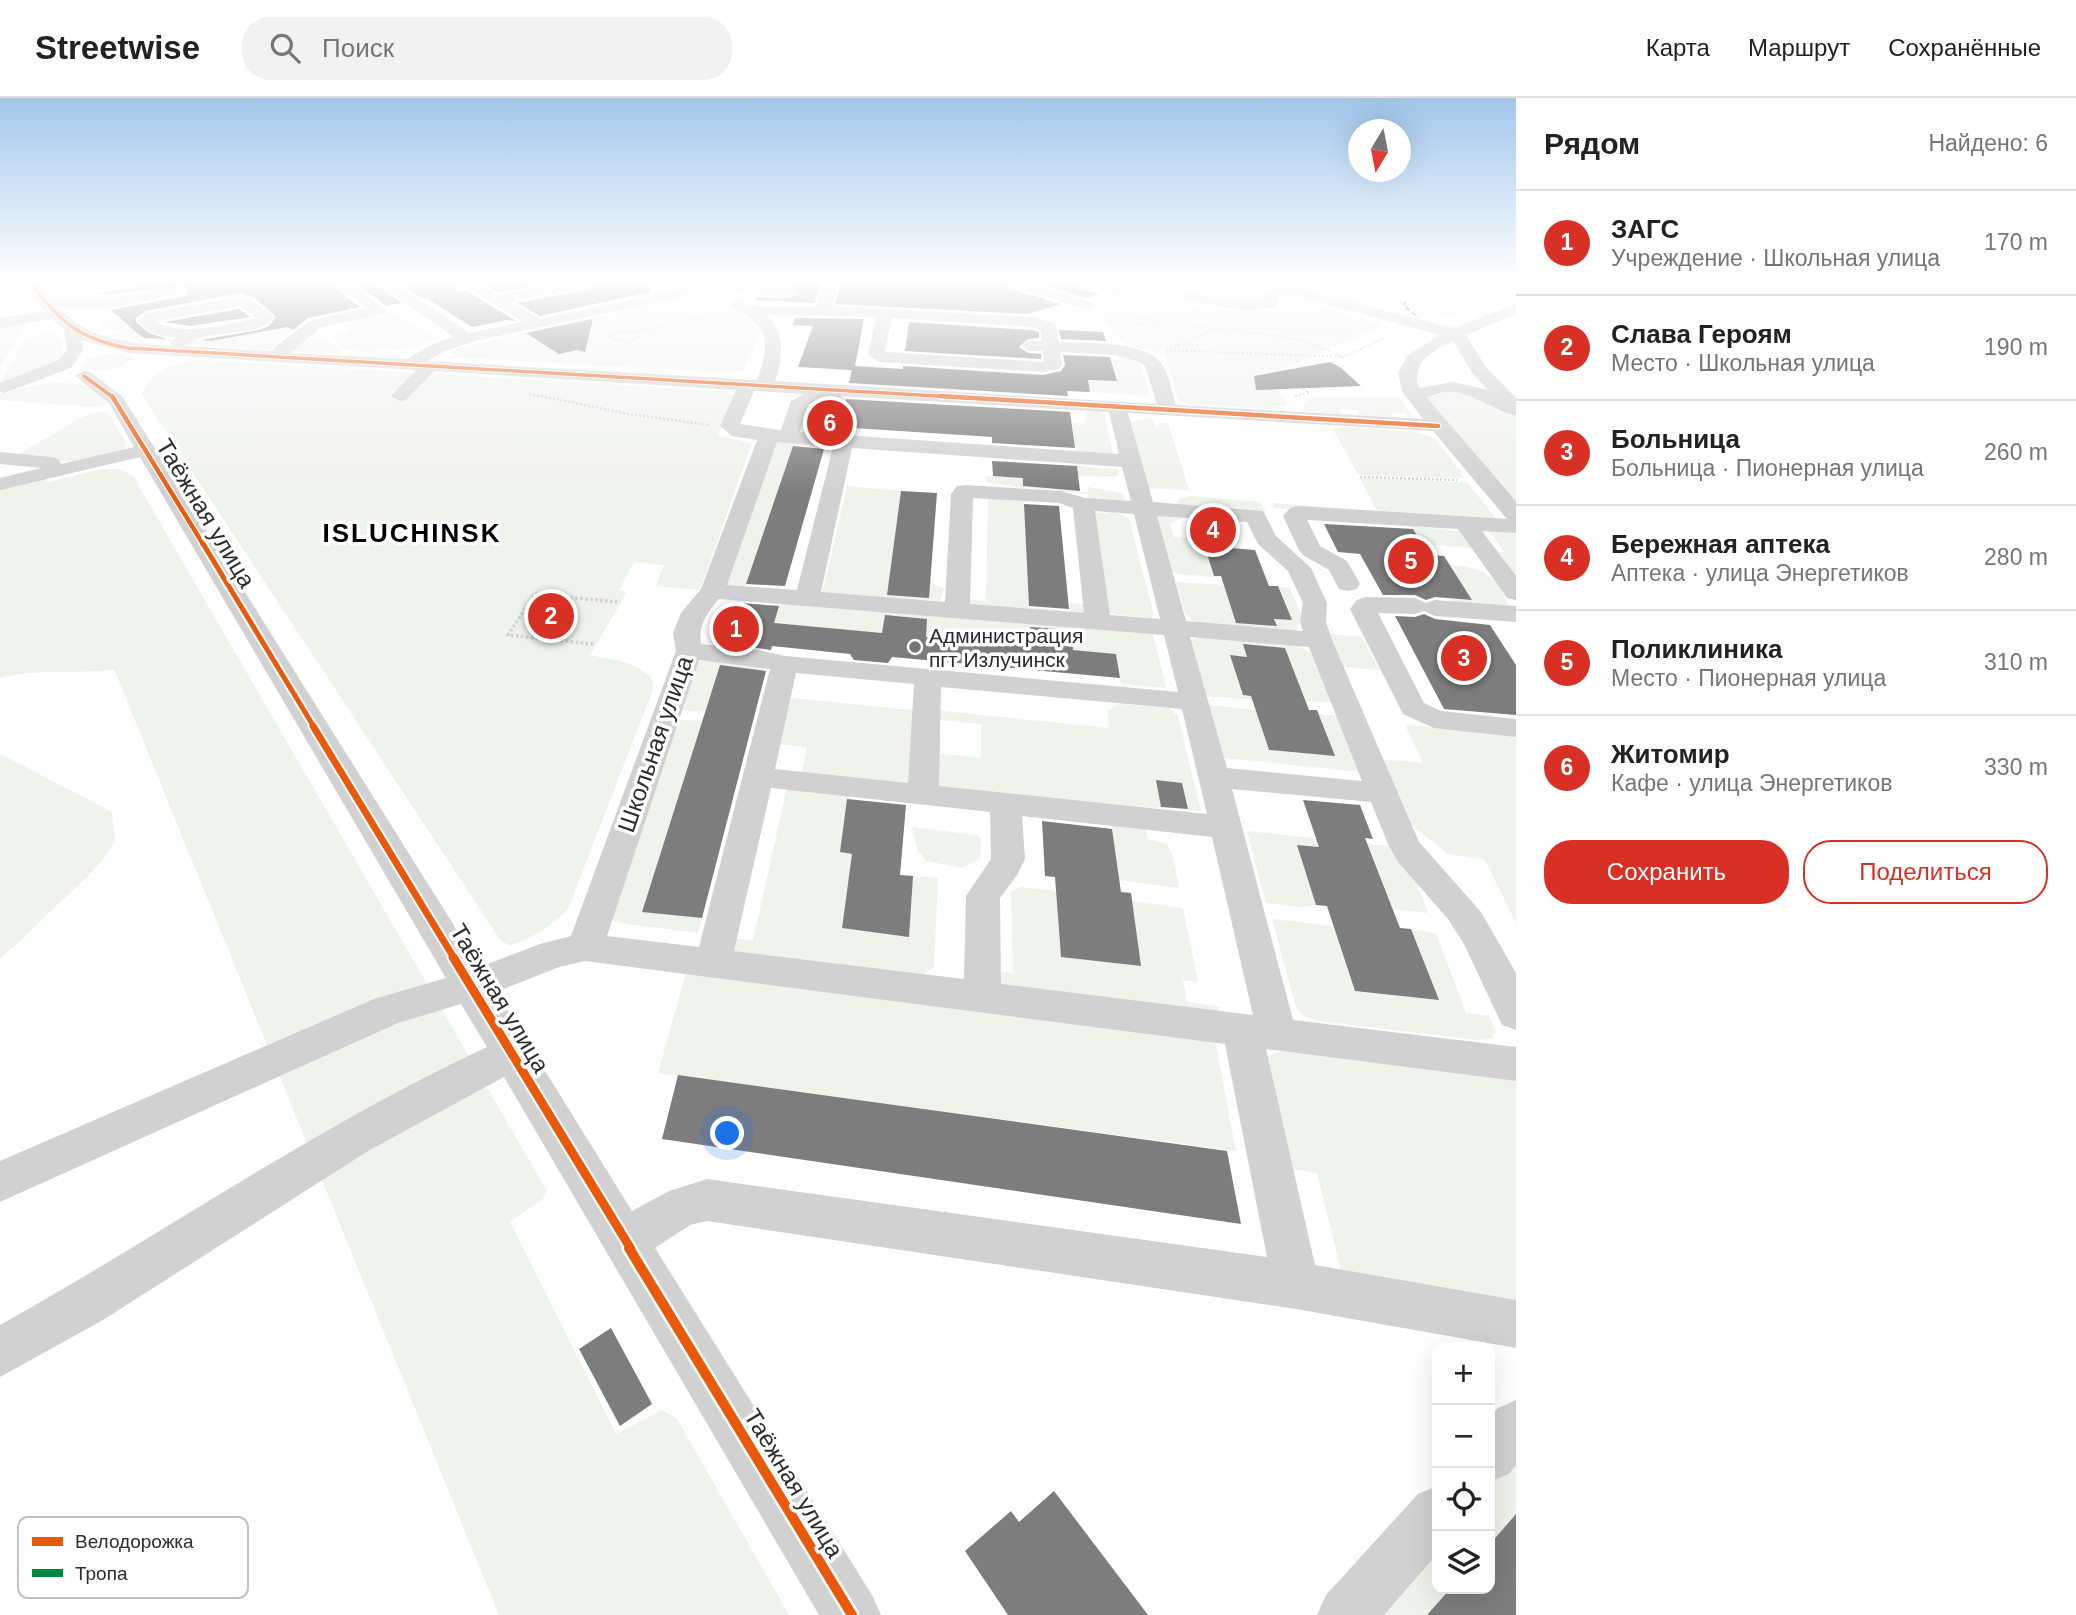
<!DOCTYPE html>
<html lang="ru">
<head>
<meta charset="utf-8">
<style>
  body { margin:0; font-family:Helvetica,sans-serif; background:#f2f2f2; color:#222 }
  .controls { position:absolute; right:21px; bottom:21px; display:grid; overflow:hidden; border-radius:14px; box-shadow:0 7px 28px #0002 }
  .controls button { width:63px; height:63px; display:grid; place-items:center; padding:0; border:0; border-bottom:2px solid #e0e0e0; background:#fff; color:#222; font:35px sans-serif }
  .compass { position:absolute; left:1348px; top:21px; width:63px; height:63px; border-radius:50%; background:#fff; box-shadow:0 7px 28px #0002; rotate:190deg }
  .you { position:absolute; left:728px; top:1036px; width:24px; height:24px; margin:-18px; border:5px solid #fff; border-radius:50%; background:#1a73e8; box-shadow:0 0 0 10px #1a73e833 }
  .badge { display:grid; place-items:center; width:46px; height:46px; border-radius:50%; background:#d93025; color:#fff; font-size:23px; font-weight:700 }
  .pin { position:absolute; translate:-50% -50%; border:4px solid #fff; box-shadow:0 2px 7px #0006 }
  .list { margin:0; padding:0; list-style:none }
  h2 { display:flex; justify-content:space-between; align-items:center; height:91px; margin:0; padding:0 28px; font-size:30px }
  h2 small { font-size:23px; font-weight:400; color:#767676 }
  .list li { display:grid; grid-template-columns:46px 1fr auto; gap:21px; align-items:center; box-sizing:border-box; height:105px; padding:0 28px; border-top:2px solid #e0e0e0 }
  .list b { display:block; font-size:26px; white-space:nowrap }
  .list p { margin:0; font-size:23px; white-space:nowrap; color:#767676 }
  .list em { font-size:23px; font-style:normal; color:#767676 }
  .actions { display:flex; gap:14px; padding:21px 28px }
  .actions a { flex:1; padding:16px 0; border:2px solid #d93025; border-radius:28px; text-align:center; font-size:24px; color:#d93025 }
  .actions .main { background:#d93025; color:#fff }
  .icon { flex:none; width:38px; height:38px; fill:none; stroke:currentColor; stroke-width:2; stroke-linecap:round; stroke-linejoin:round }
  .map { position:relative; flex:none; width:1516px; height:1517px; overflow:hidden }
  header { display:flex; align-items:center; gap:42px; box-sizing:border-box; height:98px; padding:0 35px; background:#fff; border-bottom:2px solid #e0e0e0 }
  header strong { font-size:33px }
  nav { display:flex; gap:38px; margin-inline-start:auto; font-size:24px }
  .search { width:490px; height:63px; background:#f2f2f2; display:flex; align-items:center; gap:18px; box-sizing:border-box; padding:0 24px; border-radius:28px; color:#767676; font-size:26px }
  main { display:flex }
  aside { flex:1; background:#fff }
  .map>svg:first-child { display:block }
  .green { fill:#eef3eb }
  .water { fill:#d7e4f0 }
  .building { fill:#7d7d7d }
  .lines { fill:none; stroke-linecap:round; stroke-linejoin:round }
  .path-far2 { stroke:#d1d1d1; stroke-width:2; stroke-dasharray:2 2; stroke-linecap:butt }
  .path-far1 { stroke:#d1d1d1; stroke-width:2.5; stroke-dasharray:2 2; stroke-linecap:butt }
  .path { stroke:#d1d1d1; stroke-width:3.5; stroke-dasharray:2.5 2.5; stroke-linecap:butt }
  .minor { fill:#d1d1d1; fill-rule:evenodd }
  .quiet { stroke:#00873e; stroke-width:2.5; stroke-dasharray:5 2.5; stroke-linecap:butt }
  .cycleway-far5-casing { stroke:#fff; stroke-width:5 }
  .cycleway-far4-casing { stroke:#fff; stroke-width:7 }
  .cycleway-far3-casing { stroke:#fff; stroke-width:9 }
  .cycleway-far2-casing { stroke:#fff; stroke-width:11 }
  .cycleway-far1-casing { stroke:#fff; stroke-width:13 }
  .cycleway-casing { stroke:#fff; stroke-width:15 }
  .cycleway-far5 { stroke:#e8590c; stroke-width:3.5 }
  .cycleway-far4 { stroke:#e8590c; stroke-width:4.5 }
  .cycleway-far3 { stroke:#e8590c; stroke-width:5 }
  .cycleway-far2 { stroke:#e8590c; stroke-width:7 }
  .cycleway-far1 { stroke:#e8590c; stroke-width:9 }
  .cycleway { stroke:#e8590c; stroke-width:10 }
  .poi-dot { fill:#767676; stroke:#fff; stroke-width:2.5 }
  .labels { text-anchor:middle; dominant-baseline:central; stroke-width:7; stroke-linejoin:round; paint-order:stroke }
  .far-poi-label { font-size:21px; fill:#2c2c2c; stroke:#fff; text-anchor:start }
  .street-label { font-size:24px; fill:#2c2c2c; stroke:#fff }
  .far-district-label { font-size:26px; font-weight:bold; letter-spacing:2px; fill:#000; stroke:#fff }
  .key { fill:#fff; stroke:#c0c0c0; stroke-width:2 }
  .key-label { font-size:19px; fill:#2c2c2c }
</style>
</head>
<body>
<header>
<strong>Streetwise</strong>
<div class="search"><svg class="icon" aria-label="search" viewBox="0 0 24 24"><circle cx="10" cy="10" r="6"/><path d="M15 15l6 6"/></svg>Поиск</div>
<nav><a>Карта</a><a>Маршрут</a><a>Сохранённые</a></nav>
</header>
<main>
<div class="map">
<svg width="1516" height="1517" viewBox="0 0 1516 1517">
  <rect width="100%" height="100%" fill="#fff"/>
  <path class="green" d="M1474,184h42v11l-67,24 -17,-3 9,5h-5l-69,-16 8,-4 54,2z
    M699,196l44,20 18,16 -18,41 -11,2 -281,-16 6,-9z
    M1128,196l55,12 36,4 69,2 6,-3 -14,-11 12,1 86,24 3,4 -116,49 23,27 -8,6 -88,-4 -13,-4 -14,-47c-12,-4 -24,-4 -35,-8 -14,-5 -24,-24 -32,-35l15,-14z
    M390,214l5,1 43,27 -43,11 -11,-3 -10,5 -28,-3 -14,-14 19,-4 -7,-6 7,-6z
    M115,218l29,21 30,2 -5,3 -62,-7 13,-3 -4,-2 -12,2 -7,-10z
    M28,224l-28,46v-41z
    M287,229l4,3 -21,20 -89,-5 8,-5 22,1z
    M53,234l9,12v17l-60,24 -2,-3 26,-45z
    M324,239l20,17 -59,-3 16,-10z
    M110,256h15l8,4c-11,13 -38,16 -52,8l9,-8z
    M1117,256l22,5 11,37 -60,-4 -2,-12 30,1 -5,-21h5z
    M197,262l528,31 8,4 -15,41 34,7 -52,147 -44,-4 8,-21 -30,-3 -15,28 8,2 -37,63c25,6 44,4 63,25l-1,12 -84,217c-17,17 -36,30 -59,37l-10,-8 -358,-544c13,-24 31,-31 56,-34z
    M50,285c20,0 49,-1 56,22l-16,2 -90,-7v-6l6,-3z
    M1441,293c27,1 55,9 75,27v82l-90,-98 -1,-5z
    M1310,299l90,1 12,18 -3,1 -4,-5 -14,2 1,3 -33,-2 -1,-5 -19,-1 3,5 -41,-3z
    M1088,312h8l9,6 8,38 -37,1 -4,-32 12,1z
    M107,313l18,30 2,5c-26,23 -82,14 -114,11l73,-42z
    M1152,320l4,9h3v-4h9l21,67 -44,-2 -14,-66z
    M1342,329l69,4 24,7 30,40 -107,-3 -25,-46z
    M772,343l54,2 -1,4 -31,-2 -48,141 -21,-1z
    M1003,363l116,8 -1,7 -5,1 -76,-3v14l51,4v-5l35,6 1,7h-36l-1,-6 -100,-11 -1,-7 23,1v-11l-6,-1z
    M102,371h18l13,7 414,715 -4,8 -33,23 106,212 46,-24 15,9 112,196h-290l-385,-946c-38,6 -77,-1 -114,9v-191l44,-10 4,5z
    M1360,380l107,4 31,39 -223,-13 -3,-5 105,8z
    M847,388l54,5 -14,103 43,-11 14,5 -4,13 -118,-7z
    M1191,398l70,6 5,11 -91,-7 4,-7z
    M974,399l50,3 5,107 40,4v-8l14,1 4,4 -1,6 -118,-8 -4,-7 22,2 2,-101z
    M1116,414l13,7 25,96 -3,3 -43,-4 -17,-100z
    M1153,417l31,3 -14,5 4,14 40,3v36l8,2 -42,-4 -10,-3z
    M1411,428l50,5 11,17 -50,-4z
    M1486,430l30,6v56l-26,-38h15z
    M1449,467c32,2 45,8 59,39l-5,4 -52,-4 -3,-5 24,1z
    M1176,484l48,3 10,31 57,4 -12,-33 11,1 12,29 -6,14 -99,-6 -12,-12z
    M786,505l367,31 13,54 -45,-4 -5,-30 -361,-32 17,-16z
    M1322,535l40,4 17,33 -45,-4z
    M1202,539l97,9 16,10 24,47 -34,-2 -15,-41 -59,-5 12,40 8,1 2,4 -49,-4 -19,-54z
    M704,562l54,6 5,2 2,6 -47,-4 -13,42 -30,-3 19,-46z
    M792,600l129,13 -6,74 -113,-12 5,-26 -33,-3 10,-38z
    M1119,606l50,4 9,8 23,96 -13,-2 -6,-27 -25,-3 4,27 -6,1 -222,-20 1,-35 47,5v-34l-49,-5 1,-9 176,18 -1,-18z
    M1208,607l48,5 13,40 65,6 -16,-42 22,2 21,56 -138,-14z
    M672,621l30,2 -60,190 60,7 -4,15 -72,-9 -16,-4z
    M1405,627l111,9v189l-31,-63 -37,-6 -45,-36 -25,-59 45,4z
    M0,656l112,58 3,30c-19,29 -34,41 -59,64 -19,18 -35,36 -56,52z
    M788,684l61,6 -9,64 12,2 -10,74 67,8 4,-60 25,2 -4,89 -10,7 -201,-24 2,-13 28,4z
    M1145,725l2,16 20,5 6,13 6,31 -60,-8 -8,-55z
    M912,729l64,8 5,3 -1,20 -17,10 -37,-7 -9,-12z
    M1247,733l148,16 16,21 17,45 -35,-4 -22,-57 -73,-7 18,60 -14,2 -36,-4z
    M1021,789l35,4 5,66 79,9 -8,-65 51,7 15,74 -15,-2 4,22 34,5 -4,4 -215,-26 -18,-15 29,3 -2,-82z
    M1272,821l61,7 22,65 83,9 -27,-71 25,4 30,80 23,3 7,15 -4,8 -15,1 -158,-19 -16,-5 -7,-9z
    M686,875l529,67 21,111 -578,-78z
    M1283,953l233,30v219l-174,-25 -25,-102 -29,-5 -22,-100 2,-12z
    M1516,1343v73l-26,30v-73z
    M1437,1433v58h13l-23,26h-64z"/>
  <path class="water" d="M1335,184h113l-41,15z"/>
  <path class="building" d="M164,184h162l34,25 -52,11 -15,12 -6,-3 -76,14 -10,-1 58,-10 10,-4 7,-9 -23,-20 -13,-4 -95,18 -9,7v4l13,11 18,6 -22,-1 -7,-4 -27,-24 74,-14 3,-5 -2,-5 -71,8h-20z
    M375,184v2l27,19 -16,3 -31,-23z
    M397,184h58l2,11 10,-2 49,30 -10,-1 -34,7 -44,-28 24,-5 -29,5z
    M514,184h43l-59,10 -10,-5z
    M598,184h51l1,10 -110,24 -23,-13 73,-14z
    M755,184h67l-8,21 -59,-3v-3l34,1 8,-5 -9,-8z
    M841,184h163l4,6 53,16 -34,10 -192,-10z
    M1034,184h41l4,6 21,6 -15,4z
    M239,211l11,8 -60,9 -26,-4z
    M795,220l69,1 -9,47 48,3v-3l140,9 18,-4 4,-6 -2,-10 47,2 7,24 -29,-1 2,12 -23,-1 1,5 -219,-13 3,-13 -54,-3 15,-41 -20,-1z
    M593,221l-8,33 -8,-2 -18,4 -33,-21z
    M909,224l122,8 8,2v6l-11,1 -9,8 9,6 13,1v5l-136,-8z
    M1059,232l44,2 3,9 -45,-2z
    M1330,264l10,5 21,19 -105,4 -2,-14z
    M846,301l224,13 5,36 -83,-5v-6l-154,-10z
    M793,348l31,3 -39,137 -39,-2z
    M992,363l85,5 3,25 -57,-5v-8l-30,-2z
    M901,393l36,2 -8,105 -42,-3z
    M1024,406l35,2 10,103 -40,-3z
    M1213,424l11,5 7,21 24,2 14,36h9l14,34 -18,-1 3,7 -41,-3 -15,-47h-7l-15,-48z
    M1324,426l89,5 16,26 15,1 28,44 -37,-3 -9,3 -11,-5h-32l-23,-41 -22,-2z
    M740,505l39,3 -5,17 108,10 3,-18 42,4 -1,18 105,9 -1,-19 41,3 2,20 43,4 4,24 -228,-21 -4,6 -34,-3 -4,-6 -78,-8 -1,4 -45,-6 -13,-16 21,-8z
    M1424,516l11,5 55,6 26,40v50l-72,-6 -49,-93 20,1z
    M1243,546l42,4 24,62h8l18,46 -66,-6 -18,-54 -8,-1 -13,-40 17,2z
    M720,567l46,6 -64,247 -60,-6z
    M1156,682l26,3 6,26 -27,-2z
    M847,701l59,6 -6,70 13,1 -4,61 -67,-9 10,-74 -12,-2z
    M1303,702l57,5 13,34 -8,-1 35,90 11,1 28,71 -84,-9 -28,-85 -11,-1 -19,-60 22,2z
    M1042,723l70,8 9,63 10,1 10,73 -80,-9 -6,-80 -10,-1z
    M678,977l549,76 14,73 -579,-85z
    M611,1230l41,76 -32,22 -41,-77z
    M1054,1393l94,124h-140l-43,-64 46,-40 8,11z
    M1516,1416v101h-89l23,-26h40v-45z"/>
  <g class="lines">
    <path class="path-far2" d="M1134,189l11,-3
      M1411,203l16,-2 39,-17
      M1106,214l53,9
      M1099,225l89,2 111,14 44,18
      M1233,230h121
      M620,233l15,1 4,5 -14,5 -17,-5z
      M635,234l88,-19
      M1171,251l43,-20
      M1166,252l177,7 44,-20
      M529,296l20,4
      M1295,298l14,-3 -7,-5"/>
    <path class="path-far1" d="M541,298l87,18 82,11
      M1360,379l97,3"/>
    <path class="path" d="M593,546l-85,-9 27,-41 82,8"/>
    <path class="minor" d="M22,184h14l14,16 65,-1 69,-10 2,3 -2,3 -69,14h-57c32,34 70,36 114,39l-2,-3 6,-6c-17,-1 -27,-3 -38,-17l7,-6 95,-18 11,3 21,16 2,3c-16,18 -53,12 -75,20 -5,2 -10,6 -15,8l86,5 39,-30 57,-13 -33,-26h16l34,25 3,3 -3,3 -63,15 -30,25 117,6 26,-15 21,-7 -77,-55h16l76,51 54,-11 -66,-40h17l24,13 71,-13h27l-7,4 -79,16 30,17 160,-34 5,1 2,3 -2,3 -230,49 -30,10 -18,10 330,19c14,-37 12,-54 -24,-72l-3,-3 3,-3 5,-2 15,6h63l9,-24h14l-7,24 201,11 22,7 4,18c24,1 79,-1 98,17 12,10 14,31 19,46l247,14 -21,-28 -4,-18 10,-18 32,-20 -152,-41 -10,3 -1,9c-29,9 -64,0 -93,-7l-2,-3 7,-4 25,5 50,3 1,-8 7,-2 -19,-8h22l179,46 62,-24v10l-50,21 20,32 30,31v18c-29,-8 -58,-37 -89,-18l89,103v32l-34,-2 34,45v24l-9,-2 -49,-69 -151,-9 13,26 27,15 13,23 -3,5 -9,2 -9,-2 -10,-19 -26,-15 -4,-5 -16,-34 7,-8 8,-2 209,13 -74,-88 -305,-18 25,89 110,9 13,25 35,32 16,35 -1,19 6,18 87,202 62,70 35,61v57l-14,-5 -38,-81 -16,-25 -50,-57 -10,-18 -17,-42 -139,-13 61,231 223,27v34l-250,-32 49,216 201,35v48l-220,-39 -589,-88 -17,4 -35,23 217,347 9,20h-62l-315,-538 -136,74 -265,169 -103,57v-52c163,-91 317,-199 487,-278l-26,-43 -63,19 -398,179v-41l374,-162 72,-21 -306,-521 -140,33v-12l41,-10 -41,-4v-12l51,5 7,2 3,5 73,-17 -25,-44 -34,-27 9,-5 6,1 32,24 358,571 60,-23 31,-8 105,-285 -3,-18 8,-20 20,-24 56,-149 -25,-4 -12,-10 16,-36 -302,-19 -28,29 -6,1 -9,-5 25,-26 -288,-17 -47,-13 2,10 -12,18 -67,25 -4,-1v-9l59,-23 8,-10 -3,-20 -12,-11 -52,9v-10l45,-7zM240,208l16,12c-25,6 -79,20 -100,3zM766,217l110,2 -8,38 12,7 163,10 16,-3 3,-4 -2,-13 54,3 24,6 7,5 12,38 -382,-23c8,-25 11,-46 -9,-66zM892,220l140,9 9,3 1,11h-13l-8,5 8,5h14l1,11 -159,-10zM1453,243l20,33 15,16 -35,-8 -34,6c-9,-26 14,-37 34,-47zM754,293l50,3 -13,7 -10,29 -41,-6zM840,298l269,16 10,42 -319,-22 8,-28h33l3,-4zM777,344l56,5 -36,143 -70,-5zM852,350l270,19 9,34 -46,-3 -24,-7 -96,-6 -8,1 -6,8 -6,108 -124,-10zM973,400l86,5 14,5 11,105 -114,-9zM1095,413l39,3 26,105 -50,-4zM1157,418l90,6 11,22 30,27 15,32 -3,19 3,9 -117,-10zM719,501l445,36 14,57 -393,-36 -26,-6 -58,-6c-3,-19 6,-31 18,-45zM1190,539l119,10 53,134 -135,-13zM699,562l71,9 -71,278 -92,-11zM796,575l118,11 -6,99 -133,-14zM941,589l241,22 25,105 -268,-28zM771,690l219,24 1,47 -25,37 -2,83 -230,-28zM1022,718l190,21 41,178 -252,-31 -1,-86 17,-23 8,-16zM585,863l640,83 42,213 -560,-78 -38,12 -37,20 -136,-219 63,-25z
      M715,184l73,6 7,4c-13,12 -61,-2 -78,-7z
      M1007,184h20l67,21 3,3 -8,5 -5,-2 -75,-24z
      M1078,184h21l23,7 2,3 -7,4 -37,-11z
      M1366,499l49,1 11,5 9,-3 81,6v16l-81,-6 -11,-5 -9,3 -37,-1 46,90 17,8 75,8v18l-82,-9 -31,-14 -53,-105 7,-9z
      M1516,1302v65l-7,9 -19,7v-65l8,-8z
      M1437,1388v68l-53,61h-67l9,-20 92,-101z"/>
    <path class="quiet" d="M1405,203l-1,5 14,11"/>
    <defs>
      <path id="cycleway-far5" d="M29,184c31,39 49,57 99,66l842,50
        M84,278l30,22"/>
      <path id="cycleway-far4" d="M112,298l91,148
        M940,298l498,30"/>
      <path id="cycleway-far3" d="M202,444l112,185"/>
      <path id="cycleway-far2" d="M313,628l141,232"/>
      <path id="cycleway-far1" d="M453,859l178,292"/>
      <path id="cycleway" d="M629,1150l223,367"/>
    </defs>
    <use href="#cycleway-far5" class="cycleway-far5-casing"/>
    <use href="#cycleway-far4" class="cycleway-far4-casing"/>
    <use href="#cycleway-far3" class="cycleway-far3-casing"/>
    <use href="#cycleway-far2" class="cycleway-far2-casing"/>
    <use href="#cycleway-far1" class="cycleway-far1-casing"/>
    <use href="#cycleway" class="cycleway-casing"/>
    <use href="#cycleway-far5" class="cycleway-far5"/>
    <use href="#cycleway-far4" class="cycleway-far4"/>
    <use href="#cycleway-far3" class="cycleway-far3"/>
    <use href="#cycleway-far2" class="cycleway-far2"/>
    <use href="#cycleway-far1" class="cycleway-far1"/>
    <use href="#cycleway" class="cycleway"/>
  </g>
  <linearGradient id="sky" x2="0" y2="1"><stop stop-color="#a1c7eb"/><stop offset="0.46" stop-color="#fff"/><stop offset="1" stop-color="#fff" stop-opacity="0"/></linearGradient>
  <rect width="1516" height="396" fill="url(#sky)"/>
  <circle class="poi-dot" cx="915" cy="549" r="7"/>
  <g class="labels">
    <g class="far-poi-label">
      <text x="929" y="537">Администрация<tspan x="929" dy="24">пгт Излучинск</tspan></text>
    </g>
    <g class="street-label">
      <text transform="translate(206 415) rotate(59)">Таёжная улица</text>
      <text transform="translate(655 646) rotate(-71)">Школьная улица</text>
      <text transform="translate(500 900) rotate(59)">Таёжная улица</text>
      <text transform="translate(794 1385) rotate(59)">Таёжная улица</text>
    </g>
    <g class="far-district-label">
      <text x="412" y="435">ISLUCHINSK</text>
    </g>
  </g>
  <rect x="18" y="1419" width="230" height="81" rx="10" class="key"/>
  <rect x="32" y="1439" width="31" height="9" fill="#e8590c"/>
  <rect x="32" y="1471" width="31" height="8" fill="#00873e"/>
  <g class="key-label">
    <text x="75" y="1450">Велодорожка</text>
    <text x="75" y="1482">Тропа</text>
  </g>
</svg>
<div class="controls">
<button>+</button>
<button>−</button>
<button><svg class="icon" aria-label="locate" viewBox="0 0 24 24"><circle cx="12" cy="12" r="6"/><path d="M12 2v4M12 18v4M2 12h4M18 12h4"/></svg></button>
<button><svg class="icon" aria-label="layers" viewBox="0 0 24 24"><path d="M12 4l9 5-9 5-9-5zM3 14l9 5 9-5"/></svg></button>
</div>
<svg class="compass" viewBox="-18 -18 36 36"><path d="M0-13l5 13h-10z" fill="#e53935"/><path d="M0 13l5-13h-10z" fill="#767676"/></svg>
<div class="you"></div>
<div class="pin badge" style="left:736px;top:531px">1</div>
<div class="pin badge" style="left:551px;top:518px">2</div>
<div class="pin badge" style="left:1464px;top:560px">3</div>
<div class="pin badge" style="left:1213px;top:432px">4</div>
<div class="pin badge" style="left:1411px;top:463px">5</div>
<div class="pin badge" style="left:830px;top:325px">6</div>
</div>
<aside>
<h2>Рядом<small>Найдено: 6</small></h2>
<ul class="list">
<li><span class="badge">1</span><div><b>ЗАГС</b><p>Учреждение · Школьная улица</p></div><em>170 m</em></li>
<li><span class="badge">2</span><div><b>Слава Героям</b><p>Место · Школьная улица</p></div><em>190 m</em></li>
<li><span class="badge">3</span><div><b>Больница</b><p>Больница · Пионерная улица</p></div><em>260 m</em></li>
<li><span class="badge">4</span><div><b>Бережная аптека</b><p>Аптека · улица Энергетиков</p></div><em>280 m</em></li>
<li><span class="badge">5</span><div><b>Поликлиника</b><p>Место · Пионерная улица</p></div><em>310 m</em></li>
<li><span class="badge">6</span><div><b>Житомир</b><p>Кафе · улица Энергетиков</p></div><em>330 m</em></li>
</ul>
<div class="actions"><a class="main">Сохранить</a><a>Поделиться</a></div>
</aside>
</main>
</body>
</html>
